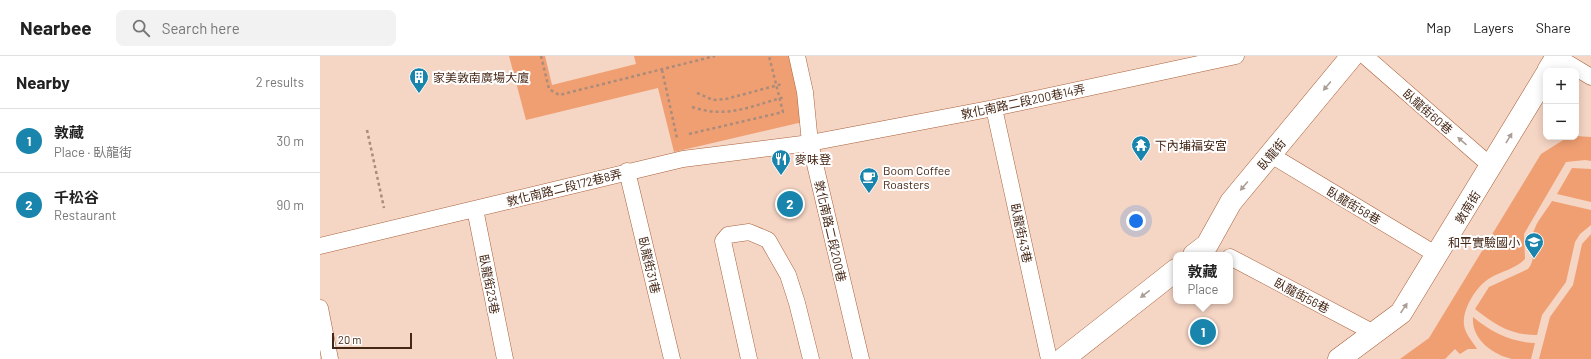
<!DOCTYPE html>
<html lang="en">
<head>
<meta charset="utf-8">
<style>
  body { margin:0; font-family:Barlow,"Noto Sans TC",sans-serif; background:#f2f2f2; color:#222 }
  .controls { position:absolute; right:12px; top:12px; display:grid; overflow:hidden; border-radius:8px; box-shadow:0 2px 10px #0003 }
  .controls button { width:36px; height:36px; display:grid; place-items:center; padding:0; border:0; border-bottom:1px solid #e0e0e0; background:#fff; color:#222; font:20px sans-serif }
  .scale { position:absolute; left:12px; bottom:10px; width:80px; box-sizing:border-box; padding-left:4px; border:2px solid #452716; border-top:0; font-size:11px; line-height:14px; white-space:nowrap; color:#452716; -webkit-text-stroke:3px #fefefe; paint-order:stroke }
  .you { position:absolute; left:816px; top:165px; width:14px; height:14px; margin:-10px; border:3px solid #fff; border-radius:50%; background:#1a73e8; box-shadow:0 0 0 6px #1a73e833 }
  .badge { display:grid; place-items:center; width:26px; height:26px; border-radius:50%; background:#1985ac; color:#fff; font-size:13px; font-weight:700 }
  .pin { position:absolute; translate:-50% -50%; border:2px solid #fff; box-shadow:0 1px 4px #0006 }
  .popup { position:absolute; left:853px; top:196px; width:60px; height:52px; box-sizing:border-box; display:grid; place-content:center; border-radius:8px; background:#fff; filter:drop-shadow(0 1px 3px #0005); font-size:13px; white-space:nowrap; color:#767676 }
  .popup b { font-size:15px; color:#222 }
  .popup::after { content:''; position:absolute; left:50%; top:100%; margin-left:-8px; border:8px solid transparent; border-top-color:#fff }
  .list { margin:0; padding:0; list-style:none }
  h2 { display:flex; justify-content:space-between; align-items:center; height:52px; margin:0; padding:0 16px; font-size:17px }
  h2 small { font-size:13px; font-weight:400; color:#767676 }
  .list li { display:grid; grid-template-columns:26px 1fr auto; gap:12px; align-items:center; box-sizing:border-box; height:64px; padding:0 16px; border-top:1px solid #e0e0e0 }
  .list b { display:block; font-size:15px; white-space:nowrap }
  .list p { margin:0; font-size:13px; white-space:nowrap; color:#767676 }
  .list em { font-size:13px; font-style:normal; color:#767676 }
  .icon { flex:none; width:22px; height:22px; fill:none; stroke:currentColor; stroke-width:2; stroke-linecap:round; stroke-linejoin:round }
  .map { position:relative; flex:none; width:1271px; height:303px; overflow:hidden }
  header { display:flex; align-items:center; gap:24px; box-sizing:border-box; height:56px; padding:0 20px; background:#fff; border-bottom:1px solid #e0e0e0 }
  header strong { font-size:19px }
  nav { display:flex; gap:22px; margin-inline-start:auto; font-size:14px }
  .search { width:280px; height:36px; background:#f2f2f2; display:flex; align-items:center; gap:10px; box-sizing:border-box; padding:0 14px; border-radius:8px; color:#767676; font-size:15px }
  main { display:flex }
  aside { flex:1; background:#fff }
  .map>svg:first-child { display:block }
  .green { fill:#f09f72 }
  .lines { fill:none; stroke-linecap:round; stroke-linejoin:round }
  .lane-casing { stroke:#a8623a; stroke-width:17 }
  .street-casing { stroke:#a8623a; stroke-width:23 }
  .path { stroke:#ab8c7b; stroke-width:2.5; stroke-dasharray:3 3; stroke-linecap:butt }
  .lane { stroke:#fff; stroke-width:16 }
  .street { stroke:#fff; stroke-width:22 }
  .oneway { fill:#ab9e96 }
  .labels { text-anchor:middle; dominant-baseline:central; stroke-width:4; stroke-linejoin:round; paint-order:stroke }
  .poi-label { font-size:12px; fill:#452716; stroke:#fefefe; text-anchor:start }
  .street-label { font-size:12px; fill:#452716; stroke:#fefefe }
</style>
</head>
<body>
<header>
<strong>Nearbee</strong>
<div class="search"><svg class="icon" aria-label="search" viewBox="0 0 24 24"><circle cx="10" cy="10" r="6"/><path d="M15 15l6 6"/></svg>Search here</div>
<nav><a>Map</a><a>Layers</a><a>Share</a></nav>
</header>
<main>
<aside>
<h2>Nearby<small>2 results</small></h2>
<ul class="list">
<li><span class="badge">1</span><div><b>敦藏</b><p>Place · 臥龍街</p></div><em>30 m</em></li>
<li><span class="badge">2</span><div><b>千松谷</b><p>Restaurant</p></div><em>90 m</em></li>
</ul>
</aside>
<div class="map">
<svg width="1271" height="303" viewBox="0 0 1271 303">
  <rect width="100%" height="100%" fill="#f5d5c4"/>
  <path class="green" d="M189,0h36l7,29 84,-21 -2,-8h158l15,65 -133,31 -16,-64 -132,32z
    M1256,80l15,1v24l-6,-1 -19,2 -42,72 1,25c-10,10 -23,12 -35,19 -13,7 -28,31 -26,47 1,9 9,17 13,24h-9l-8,5 -5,-5 -10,10h-45l29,-21 112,-184 27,-17z
    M1252,112l19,1v33l-34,-8z
    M1232,145l39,9v15l-11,9 -5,8 -9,40 -24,33 -5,20c-27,0 -41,-10 -62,-26l14,-22 39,-18c11,-14 -1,-25 7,-41 4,-10 12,-18 17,-27z
    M1271,178v125h-52l11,-42 23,-32 9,-41z
    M1153,261c18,15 38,25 62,26l-4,16c-6,0 -13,0 -19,0 -19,-4 -41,-20 -39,-42z"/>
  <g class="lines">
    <defs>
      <path id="lane" d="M477,0l8,36 5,51 51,216
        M1045,0l127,111
        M1236,0l35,21
        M674,52l55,251
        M951,99l166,100
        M307,115l45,188
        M155,153l30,150
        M0,190l363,-87 127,-16 184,-35 242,-52
        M910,201l144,76
        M0,252l10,51
        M429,303l-26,-118 5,-6 21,-3 19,8 20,35 9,28 14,56"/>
      <path id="street" d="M1228,15l9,-15
        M874,199l13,-10 24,-43 121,-146
        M743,303l113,-89
        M1019,303l62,-46 145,-238"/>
    </defs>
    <use href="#lane" class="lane-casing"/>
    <use href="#street" class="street-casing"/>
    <path class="path" d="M221,0l8,33 10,6 156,-39
      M342,14l15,68
      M377,37l16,7 13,-1 56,-15
      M372,51c36,12 58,-1 93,-10
      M47,74l17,78
      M369,78l94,-22 -14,-56"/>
    <use href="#lane" class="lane"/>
    <use href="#street" class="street"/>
  </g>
  <defs><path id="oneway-solid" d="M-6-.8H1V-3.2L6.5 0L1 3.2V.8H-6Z"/></defs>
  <g class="oneway">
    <use href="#oneway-solid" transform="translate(1007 30) rotate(130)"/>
    <use href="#oneway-solid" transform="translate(1189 82) rotate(-59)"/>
    <use href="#oneway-solid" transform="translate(1142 85) rotate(-139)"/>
    <use href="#oneway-solid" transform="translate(924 130) rotate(130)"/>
    <use href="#oneway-solid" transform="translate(825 238) rotate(142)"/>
    <use href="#oneway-solid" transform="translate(1084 252) rotate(-56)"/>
  </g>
  <defs>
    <symbol id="building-pin" viewBox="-11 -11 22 30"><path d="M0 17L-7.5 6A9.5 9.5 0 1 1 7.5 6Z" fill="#1985ac" stroke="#fefefe"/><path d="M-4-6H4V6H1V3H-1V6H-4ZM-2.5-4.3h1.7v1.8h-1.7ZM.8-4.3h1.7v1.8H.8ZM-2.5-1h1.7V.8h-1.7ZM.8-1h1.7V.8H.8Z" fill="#fff"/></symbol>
    <symbol id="temple-pin" viewBox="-11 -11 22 30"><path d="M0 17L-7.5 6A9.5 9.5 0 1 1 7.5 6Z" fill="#1985ac" stroke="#fefefe"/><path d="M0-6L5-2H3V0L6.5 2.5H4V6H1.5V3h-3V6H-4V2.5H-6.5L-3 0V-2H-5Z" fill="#fff"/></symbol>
    <symbol id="restaurant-pin" viewBox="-11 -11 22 30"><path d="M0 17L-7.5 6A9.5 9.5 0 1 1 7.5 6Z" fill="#1985ac" stroke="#fefefe"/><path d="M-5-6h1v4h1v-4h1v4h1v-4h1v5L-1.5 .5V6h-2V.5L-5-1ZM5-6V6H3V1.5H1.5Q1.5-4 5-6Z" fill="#fff"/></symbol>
    <symbol id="cafe-pin" viewBox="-11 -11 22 30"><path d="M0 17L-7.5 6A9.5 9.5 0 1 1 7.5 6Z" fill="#1985ac" stroke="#fefefe"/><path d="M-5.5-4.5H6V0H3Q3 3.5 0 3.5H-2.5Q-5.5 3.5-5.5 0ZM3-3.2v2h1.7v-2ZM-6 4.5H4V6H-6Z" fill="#fff"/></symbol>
    <symbol id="school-pin" viewBox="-11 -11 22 30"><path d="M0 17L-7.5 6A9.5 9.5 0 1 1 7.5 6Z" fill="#1985ac" stroke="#fefefe"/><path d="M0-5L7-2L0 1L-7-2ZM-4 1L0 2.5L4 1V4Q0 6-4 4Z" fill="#fff"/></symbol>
  </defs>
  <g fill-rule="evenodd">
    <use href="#building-pin" x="88" y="10" width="22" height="30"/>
    <use href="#temple-pin" x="810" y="78" width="22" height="30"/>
    <use href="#restaurant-pin" x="450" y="92" width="22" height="30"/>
    <use href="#cafe-pin" x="538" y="110" width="22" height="30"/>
    <use href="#school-pin" x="1203" y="175" width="22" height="30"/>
  </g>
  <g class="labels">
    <g class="poi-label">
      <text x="113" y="21">家美敦南廣場大廈</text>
      <text x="835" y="89">下內埔福安宮</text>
      <text x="475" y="103">麥味登</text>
      <text x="563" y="114">Boom Coffee<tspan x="563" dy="14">Roasters</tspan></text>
      <text x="1200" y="186" text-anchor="end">和平實驗國小</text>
    </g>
    <g class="street-label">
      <text transform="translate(703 45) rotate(-12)">敦化南路二段200巷14弄</text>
      <text transform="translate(1108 55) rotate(41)">臥龍街60巷</text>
      <text transform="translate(951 98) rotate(-50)">臥龍街</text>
      <text transform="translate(244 131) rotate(-14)">敦化南路二段172巷8弄</text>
      <text transform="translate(1034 149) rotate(31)">臥龍街58巷</text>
      <text transform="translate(1147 151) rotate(-58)">敦南街</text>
      <text transform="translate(511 175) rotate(77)">敦化南路二段200巷</text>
      <text transform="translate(702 177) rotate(78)">臥龍街43巷</text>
      <text transform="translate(330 209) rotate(77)">臥龍街31巷</text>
      <text transform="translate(170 228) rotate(79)">臥龍街23巷</text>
      <text transform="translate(982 239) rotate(28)">臥龍街56巷</text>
    </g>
  </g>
</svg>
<div class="controls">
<button>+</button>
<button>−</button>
</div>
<div class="scale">20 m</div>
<div class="you"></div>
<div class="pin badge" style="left:883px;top:276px">1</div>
<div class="popup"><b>敦藏</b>Place</div>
<div class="pin badge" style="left:470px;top:148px">2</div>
</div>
</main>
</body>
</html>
